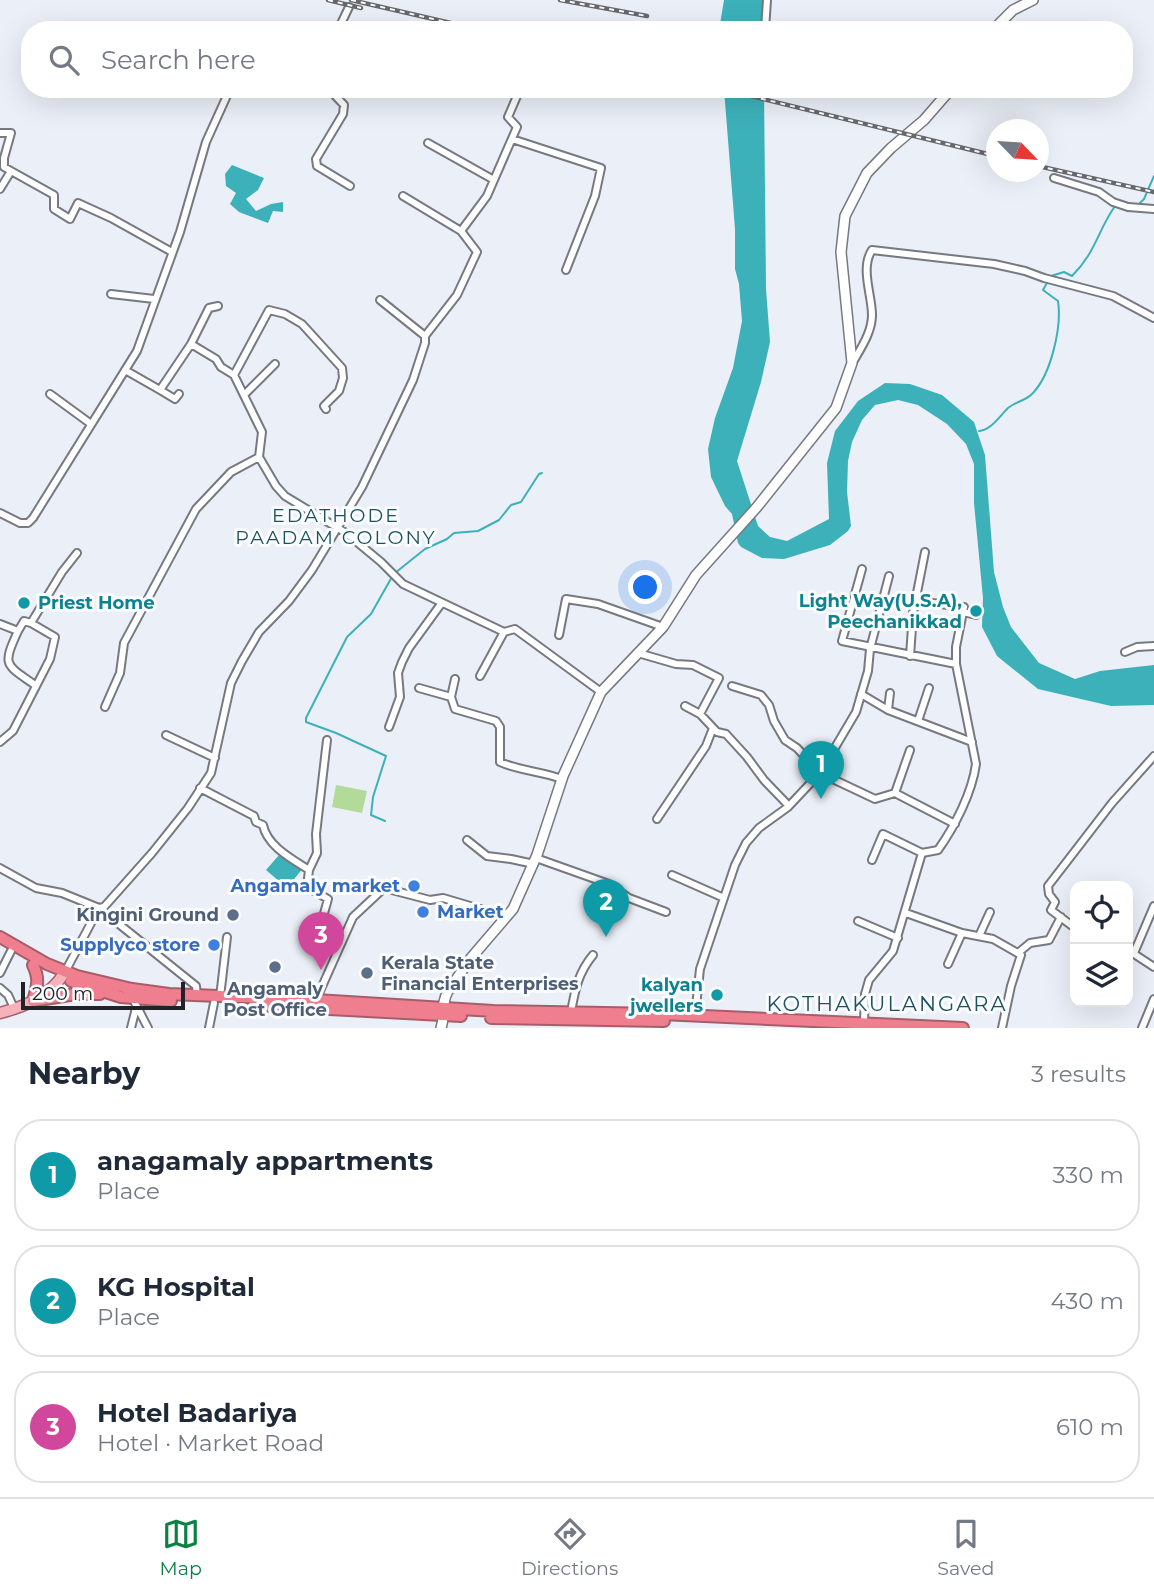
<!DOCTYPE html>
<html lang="en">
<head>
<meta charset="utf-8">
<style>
  body { margin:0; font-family:Montserrat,sans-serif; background:#f6f6f7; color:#1f2937 }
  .controls { position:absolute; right:21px; bottom:21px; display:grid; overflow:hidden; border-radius:14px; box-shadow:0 7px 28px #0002 }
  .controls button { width:63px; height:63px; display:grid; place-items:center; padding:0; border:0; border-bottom:2px solid #e0e1e3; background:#fff; color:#1f2937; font:35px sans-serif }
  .compass { position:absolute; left:986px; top:119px; width:63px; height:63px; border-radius:50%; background:#fff; box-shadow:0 7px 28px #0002; rotate:115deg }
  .scale { position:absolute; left:21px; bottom:18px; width:164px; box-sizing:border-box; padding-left:7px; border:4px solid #222326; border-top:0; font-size:19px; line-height:24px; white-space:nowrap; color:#222326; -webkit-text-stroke:5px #fbfcfe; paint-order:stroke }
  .you { position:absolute; left:646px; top:588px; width:24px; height:24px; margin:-18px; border:5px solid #fff; border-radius:50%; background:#1a73e8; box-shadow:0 0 0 10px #1a73e833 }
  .badge { display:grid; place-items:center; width:46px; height:46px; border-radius:50%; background:#0b8043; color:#fff; font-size:23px; font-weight:700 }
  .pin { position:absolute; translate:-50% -58px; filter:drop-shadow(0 2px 4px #0008) }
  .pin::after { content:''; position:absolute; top:37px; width:24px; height:21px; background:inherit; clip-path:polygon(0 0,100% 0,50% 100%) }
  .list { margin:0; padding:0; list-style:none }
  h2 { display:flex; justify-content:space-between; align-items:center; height:91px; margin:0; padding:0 28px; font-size:30px }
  h2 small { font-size:23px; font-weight:400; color:#747a83 }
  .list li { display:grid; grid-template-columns:46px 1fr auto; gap:21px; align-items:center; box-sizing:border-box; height:112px; margin:0 14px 14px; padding:0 14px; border:2px solid #e0e1e3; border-radius:28px }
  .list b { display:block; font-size:26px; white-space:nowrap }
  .list p { margin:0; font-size:23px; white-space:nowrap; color:#747a83 }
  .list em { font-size:23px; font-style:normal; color:#747a83 }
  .icon { flex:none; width:38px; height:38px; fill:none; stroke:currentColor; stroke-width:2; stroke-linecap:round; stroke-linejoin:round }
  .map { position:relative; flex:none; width:1154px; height:1028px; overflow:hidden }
  .search { position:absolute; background:#fff; box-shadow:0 7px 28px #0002; left:21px; right:21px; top:21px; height:77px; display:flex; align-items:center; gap:18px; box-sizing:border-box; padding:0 24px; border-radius:28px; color:#747a83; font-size:26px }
  .sheet { height:469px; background:#fff }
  nav { display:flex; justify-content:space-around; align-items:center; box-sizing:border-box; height:98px; border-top:2px solid #e0e1e3; background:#fff; font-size:19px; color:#747a83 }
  nav a { display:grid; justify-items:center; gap:4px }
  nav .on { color:#0b8043 }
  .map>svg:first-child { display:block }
  .green { fill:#b2da98 }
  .water { fill:#3db1ba }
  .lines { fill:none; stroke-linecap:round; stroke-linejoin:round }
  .stream { stroke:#3db1ba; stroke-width:2 }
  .street-casing { stroke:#767980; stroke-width:10 }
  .secondary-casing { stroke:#767980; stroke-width:12 }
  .primary-casing { stroke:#a75e6a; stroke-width:13 }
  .highway-casing { stroke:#a75e6a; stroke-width:14 }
  .street { stroke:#fff; stroke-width:6 }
  .secondary { stroke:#fff; stroke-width:9 }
  .primary { stroke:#f5b2bb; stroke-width:10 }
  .highway { stroke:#ef7e8e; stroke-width:10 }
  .rail-casing { stroke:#66686d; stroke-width:4.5 }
  .rail { stroke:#fbfcfe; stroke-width:2; stroke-dasharray:5; stroke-linecap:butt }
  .culture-dot { fill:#0f9aa8; stroke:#fbfcfe; stroke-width:2.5 }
  .shop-dot { fill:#3f7fe0; stroke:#fbfcfe; stroke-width:2.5 }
  .service-dot { fill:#5c6f8a; stroke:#fbfcfe; stroke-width:2.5 }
  .labels { text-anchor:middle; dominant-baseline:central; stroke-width:6; stroke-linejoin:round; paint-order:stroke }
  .culture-label { font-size:18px; font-weight:bold; fill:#0d838f; stroke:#fbfcfe; text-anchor:end }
  .shop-label { font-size:18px; font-weight:bold; fill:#366cbe; stroke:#fbfcfe; text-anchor:end }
  .service-label { font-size:18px; font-weight:bold; fill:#4e5e75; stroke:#fbfcfe; text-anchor:end }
  .neighbourhood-label { font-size:19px; letter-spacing:2px; fill:#1c5160; stroke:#fbfcfe }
  .quarter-label { font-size:21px; letter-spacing:2px; fill:#1c5160; stroke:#fbfcfe }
</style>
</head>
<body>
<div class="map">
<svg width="1154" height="1028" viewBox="0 0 1154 1028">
  <rect width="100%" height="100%" fill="#ebeff7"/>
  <path class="green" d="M336,785l31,6 -5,22 -30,-6z"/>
  <path class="water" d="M724,0h39v30h-44z
    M724,89h40l2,200 4,53 -9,40 -24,79 21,65 12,11 17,4 42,-22 -2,-56 8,-32 23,-30 27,-18 25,1 32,11 32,27 11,33 9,117 9,35 8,20 28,36 36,16 25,-8 54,-6v40l-43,1 -73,-17 -41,-33 -15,-29 1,-29 -9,-95v-39l-8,-20 -19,-20 -29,-19 -20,-5 -23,5 -13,15 -10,22 -4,19 -1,31 4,34 -3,5 -18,14 -46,14 -22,-1 -21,-11 -3,-4 -6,-29 -7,-8 -14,-29 -3,-28 7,-31 18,-50 9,-47 -3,-37 -4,-15v-40z
    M232,165l32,13 -6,12 -12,9 10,12 15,-7 12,-2v10l-10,-1 -5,12 -29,-11 -9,-8 6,-11 -10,-7 -1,-12z
    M279,855l24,13 -16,20 -21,-18z"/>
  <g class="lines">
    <path class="stream" d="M1123,202l15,3 6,-6 10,-23
      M1051,276l13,-4 8,4c24,-24 25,-44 43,-70
      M979,431c12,-1 20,-14 29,-23 7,-6 17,-7 24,-14 19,-19 30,-67 26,-93l-15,-11 5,-9
      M395,573l30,-24 22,-10 7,-6 24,-2 21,-11 12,-15 10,-3 18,-28 3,-1
      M385,821l-14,-6 2,-18 13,-41 -50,-23 -30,-11v-4l41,-81 24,-23 22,-39"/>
    <defs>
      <path id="street" d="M338,30l11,-23
        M765,30l2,-30
        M329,89l15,16 -1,9 -27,45 1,7 33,20
        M778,93v-4
        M0,133h11l-7,25v9l7,4 -11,18
        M512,139l89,29 -6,28 -29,74
        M428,143l66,37
        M11,171l43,24v14l16,10 8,-16 33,15 61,34
        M1054,178l45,14 14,10 15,5 26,2
        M403,196l58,35
        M111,294l43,5
        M380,300l45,36
        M191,344l18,-36 9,-2
        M853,362c8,-14 19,-30 19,-47 0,-20 -12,-47 0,-65l122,14 31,7 19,7 69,18 41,22
        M125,370l35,20 31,-46 25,15 5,8 13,8 35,-65 16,4 17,10 40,44 1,10 -4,13 -15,15 2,3
        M234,375l28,57 -3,25 17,29 9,10 61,37 35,29 22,22 101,48 11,-3 86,63
        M160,390l15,9 4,-5
        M50,394l41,30
        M245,394l30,-30
        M0,513l20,10h8l5,-5 104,-167 43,-119 26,-90 24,-53
        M862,569l-20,72 114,23
        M963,612l13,3
        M0,624l18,7 6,-10 7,2
        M18,631c-16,35 -13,33 17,54
        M559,635l7,-36 32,5 65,23
        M1125,652l12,-5 17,-1
        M638,653l38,11 17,1 26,13 -19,36
        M910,656l3,-43 12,-61
        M480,676l24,-44
        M455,679l-4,18 4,12 41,12 4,6v35c20,9 41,9 62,17
        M732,686l29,9 8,10 5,16 11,19 12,8 23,25 55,26 20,-6 15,-43
        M419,688l32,9
        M890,693l-2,17 84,32
        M861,694l27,16
        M685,706l15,8 17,18 9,2 21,23 17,23 25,26
        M105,707l15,-34 4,-30 72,-134 35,-37 28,-15
        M918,721l11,-33
        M389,727l11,-30 -2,-24 4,-11 7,-14 32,-44
        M166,735l49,23
        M0,742l13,-11 37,-72 5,-22 -24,-14 31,-51 15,-19
        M200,788l54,28 2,6 7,3c4,21 29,34 46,45l-2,17 21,12 -7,25 20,18
        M895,793l60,31
        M657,819l49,-73 7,-18
        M467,840l20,16 24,3 23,5
        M536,858l73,26 20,14 37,14
        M872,860l11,-26 39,19
        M0,868l36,20 26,5 37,15 97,78 1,10
        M309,870l8,-17 -1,-19 11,-94
        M672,875l52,23
        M906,913l56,20 31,6 28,16 -10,31 -9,42
        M858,921l40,17
        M1075,928l-24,-18 4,-8 -6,-8 -1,-8 64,-83 42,-47
        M979,936l11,-24
        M1128,950l26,17
        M1018,953l12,-10 19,-3 12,-23
        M1134,953l20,-47
        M948,964l14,-31
        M65,972l34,-64 5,-1 48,-54 36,-45 23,-35 20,-90 11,-22 17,-29 30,-31 23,-31 50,-83 51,-107 12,-37v-7l32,-41 20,-43 -16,-21 26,-35 30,-69 -9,-10 12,-28
        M0,973l11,-22
        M0,988l8,7 6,13
        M220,997l7,-60
        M133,999l15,29
        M316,1000l37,-83 31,-29 46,12 13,-2 64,19
        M571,1012c4,-22 7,-39 22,-57
        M695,1016l5,-47 35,-104 11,-22 13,-15 29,-21 32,-34 36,-61 12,-41 2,-22 19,-73
        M864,1022l1,-28 4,-14 24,-29 29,-98 16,-3c17,-24 34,-57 38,-86l-20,-100v-17l8,-40 -32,-4 -16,-6
        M131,1028l5,-20
        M209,1028l5,-25
        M1142,1028l12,-29"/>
      <path id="secondary" d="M993,30l20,-20 20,-10
        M441,1028c5,-15 -1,-22 7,-37l23,-33 42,-49 24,-54 26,-79 38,-84 62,-65 33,-52 61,-68 79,-99 16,-45 -11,-111 4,-36 22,-43 24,-25 33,-28 27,-31"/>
      <path id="primary" d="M0,1013c27,-7 50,-17 65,-41"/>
      <path id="highway" d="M0,937l47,27 30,12 55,13 37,5 147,6 177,11 168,3 302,14
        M33,965c7,14 4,22 0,36l43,-7h24
        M71,981l50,16 50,4
        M254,1005l207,11
        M491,1018l173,3"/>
    </defs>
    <use href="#street" class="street-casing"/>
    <use href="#secondary" class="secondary-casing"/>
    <use href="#primary" class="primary-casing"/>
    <use href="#highway" class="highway-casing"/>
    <use href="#street" class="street"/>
    <use href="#secondary" class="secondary"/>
    <use href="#primary" class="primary"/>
    <use href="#highway" class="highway"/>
    <defs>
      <path id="rail" d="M328,0l33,8
        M351,0l130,30
        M560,0l87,16
        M722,89l274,67
        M1038,166l116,26"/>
    </defs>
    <use href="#rail" class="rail-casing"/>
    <use href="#rail" class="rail"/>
  </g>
  <g class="culture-dot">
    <circle cx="24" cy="603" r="7"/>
    <circle cx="976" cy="611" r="7"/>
    <circle cx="717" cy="995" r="7"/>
  </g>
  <g class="shop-dot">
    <circle cx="414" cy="886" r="7"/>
    <circle cx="423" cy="912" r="7"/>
    <circle cx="214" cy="945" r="7"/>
  </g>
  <g class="service-dot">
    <circle cx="233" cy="915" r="7"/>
    <circle cx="275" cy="967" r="7"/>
    <circle cx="367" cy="973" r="7"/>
  </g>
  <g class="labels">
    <g class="culture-label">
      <text x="962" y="601">Light Way(U.S.A),<tspan x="962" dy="21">Peechanikkad</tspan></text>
      <text x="38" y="603" text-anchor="start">Priest Home</text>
      <text x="703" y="985">kalyan<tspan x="703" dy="21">jwellers</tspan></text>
    </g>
    <g class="shop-label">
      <text x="400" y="886">Angamaly market</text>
      <text x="437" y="912" text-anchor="start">Market</text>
      <text x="200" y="945">Supplyco store</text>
    </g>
    <g class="service-label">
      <text x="219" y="915">Kingini Ground</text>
      <text x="381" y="963" text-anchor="start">Kerala State<tspan x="381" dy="21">Financial Enterprises</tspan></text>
      <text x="275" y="989" text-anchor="middle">Angamaly<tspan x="275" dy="21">Post Office</tspan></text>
    </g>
    <g class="neighbourhood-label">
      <text x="336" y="515">EDATHODE<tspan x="336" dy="22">PAADAM COLONY</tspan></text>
    </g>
    <g class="quarter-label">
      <text x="887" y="1003">KOTHAKULANGARA</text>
    </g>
  </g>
</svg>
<div class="controls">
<button><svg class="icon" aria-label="locate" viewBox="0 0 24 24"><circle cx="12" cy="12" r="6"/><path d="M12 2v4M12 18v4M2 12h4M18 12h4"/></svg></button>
<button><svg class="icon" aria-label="layers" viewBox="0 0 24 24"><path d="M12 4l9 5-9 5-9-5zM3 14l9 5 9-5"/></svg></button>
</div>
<svg class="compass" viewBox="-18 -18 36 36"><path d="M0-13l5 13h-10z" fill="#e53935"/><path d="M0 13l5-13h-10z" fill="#747a83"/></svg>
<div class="scale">200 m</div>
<div class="you"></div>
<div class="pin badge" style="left:821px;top:799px;background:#0f9aa8">1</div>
<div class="pin badge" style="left:606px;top:937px;background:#0f9aa8">2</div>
<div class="pin badge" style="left:321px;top:970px;background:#d1479c">3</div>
<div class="search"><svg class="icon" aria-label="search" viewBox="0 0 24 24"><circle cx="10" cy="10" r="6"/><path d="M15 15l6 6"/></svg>Search here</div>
</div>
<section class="sheet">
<h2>Nearby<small>3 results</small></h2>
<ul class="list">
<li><span class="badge" style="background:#0f9aa8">1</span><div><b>anagamaly appartments</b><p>Place</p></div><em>330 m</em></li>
<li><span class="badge" style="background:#0f9aa8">2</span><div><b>KG Hospital</b><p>Place</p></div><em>430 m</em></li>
<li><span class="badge" style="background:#d1479c">3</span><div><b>Hotel Badariya</b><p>Hotel · Market Road</p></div><em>610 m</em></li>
</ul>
</section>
<nav>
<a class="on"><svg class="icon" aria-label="map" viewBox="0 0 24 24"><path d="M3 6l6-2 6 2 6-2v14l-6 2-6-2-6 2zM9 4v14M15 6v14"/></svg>Map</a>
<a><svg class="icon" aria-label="directions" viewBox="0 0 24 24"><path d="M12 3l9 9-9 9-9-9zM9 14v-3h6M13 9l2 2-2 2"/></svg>Directions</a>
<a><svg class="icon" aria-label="saved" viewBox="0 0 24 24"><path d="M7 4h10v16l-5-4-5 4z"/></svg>Saved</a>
</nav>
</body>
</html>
